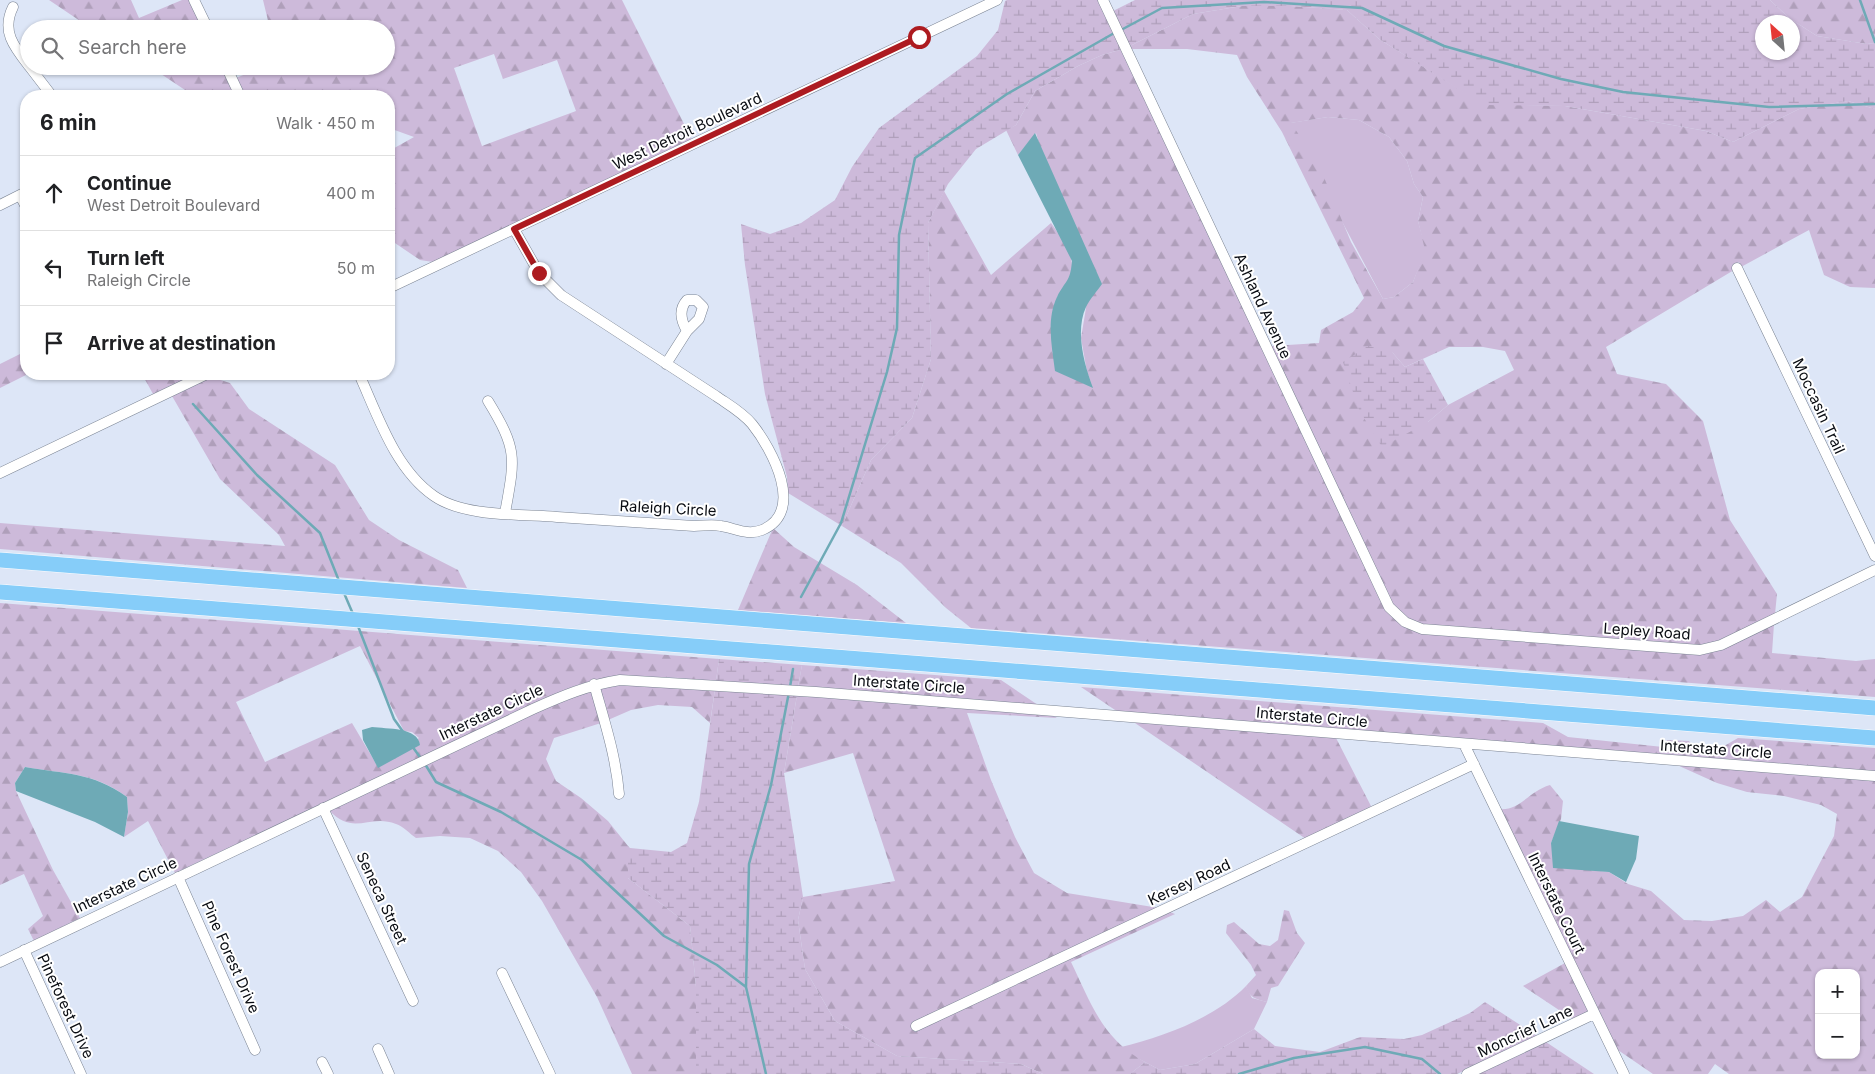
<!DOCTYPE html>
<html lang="en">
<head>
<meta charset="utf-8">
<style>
  body { margin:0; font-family:Inter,sans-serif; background:#f2f2f2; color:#202124 }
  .controls { position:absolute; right:15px; bottom:15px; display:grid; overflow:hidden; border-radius:10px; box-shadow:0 1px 4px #0004 }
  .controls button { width:45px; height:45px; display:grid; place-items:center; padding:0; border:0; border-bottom:1px solid #e0e0e0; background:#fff; color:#202124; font:25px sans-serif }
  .compass { position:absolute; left:1755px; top:15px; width:45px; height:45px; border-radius:50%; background:#fff; box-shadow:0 1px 4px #0004; rotate:333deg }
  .stop { position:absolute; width:15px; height:15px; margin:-11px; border:4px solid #ad1b20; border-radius:50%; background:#fff }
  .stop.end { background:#ad1b20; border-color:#fff; box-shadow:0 1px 5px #0008 }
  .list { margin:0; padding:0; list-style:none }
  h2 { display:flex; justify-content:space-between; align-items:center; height:65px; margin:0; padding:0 20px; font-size:21px }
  h2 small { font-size:16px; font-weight:400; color:#757577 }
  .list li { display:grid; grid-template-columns:32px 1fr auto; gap:15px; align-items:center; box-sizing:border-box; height:75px; padding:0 20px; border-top:1px solid #e0e0e0 }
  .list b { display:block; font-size:19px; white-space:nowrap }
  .list p { margin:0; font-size:16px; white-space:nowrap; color:#757577 }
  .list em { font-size:16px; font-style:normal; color:#757577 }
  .icon { flex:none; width:28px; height:28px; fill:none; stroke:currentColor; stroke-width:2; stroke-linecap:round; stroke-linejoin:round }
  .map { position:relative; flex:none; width:1875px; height:1074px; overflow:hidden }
  .search { position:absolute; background:#fff; box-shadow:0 1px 4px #0004; left:20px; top:20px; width:375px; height:55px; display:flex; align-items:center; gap:12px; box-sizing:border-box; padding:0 18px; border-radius:28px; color:#757577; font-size:19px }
  .panel { position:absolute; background:#fff; box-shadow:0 1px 4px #0004; left:20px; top:90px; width:375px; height:290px; border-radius:20px }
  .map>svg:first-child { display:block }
  .grass { fill:#cdbada }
  .forest { fill:url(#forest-firs); fill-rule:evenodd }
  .wetland { fill:url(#wetland-marsh); fill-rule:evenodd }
  .water { fill:#6eaab6 }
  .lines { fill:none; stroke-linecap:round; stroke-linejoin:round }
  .stream { stroke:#6eaab6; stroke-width:2.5 }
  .minor-casing { stroke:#7a8392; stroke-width:11 }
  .highway-casing { stroke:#fff; stroke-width:16 }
  .minor { stroke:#fff; stroke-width:10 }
  .highway { stroke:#86cdf9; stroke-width:15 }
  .route { stroke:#ad1b20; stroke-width:6 }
  .labels { text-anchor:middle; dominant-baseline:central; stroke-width:4; stroke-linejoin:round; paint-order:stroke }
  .street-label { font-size:15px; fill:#090c12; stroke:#fff }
</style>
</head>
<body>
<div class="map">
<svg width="1875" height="1074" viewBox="0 0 1875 1074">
  <defs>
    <pattern id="forest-firs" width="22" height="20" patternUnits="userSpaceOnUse" patternTransform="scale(1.25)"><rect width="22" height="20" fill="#cdbada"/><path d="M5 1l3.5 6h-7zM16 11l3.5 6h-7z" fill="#af9fba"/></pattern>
    <pattern id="wetland-marsh" width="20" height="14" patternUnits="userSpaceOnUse" patternTransform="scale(1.25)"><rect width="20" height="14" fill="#cdbada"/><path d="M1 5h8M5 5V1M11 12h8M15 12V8" fill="none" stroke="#af9fba"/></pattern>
  </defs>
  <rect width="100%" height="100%" fill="#dde6f7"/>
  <path class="grass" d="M1328,117l31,3 30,17 18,24 7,23 9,13 -5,24 8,29 -13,32 -19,15 -11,2 -93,-176z
    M1246,986l6,12 15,4 -13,27 -59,35 -35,6 -34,-18 -5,-5c42,-10 94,-29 125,-61z"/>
  <path class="forest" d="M49,0h82l8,18 43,-18h8l14,29h-112z
    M263,0h359l70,140 -259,122 -13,-2 -31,-21v-88l25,-14 -25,-9v-32h-145l-8,-18 29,-12h121v-37h-116zM494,54l9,25 54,-19 19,51 -94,35 -28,-78z
    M1770,0h105v43l-8,1 -50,-8 -28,-18z
    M1242,6h49l56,4 32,29 104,65 82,2 141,25 27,11 66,-33 49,-8 27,8v179l-25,-1 -26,-12 -15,-45 -68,37 -2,-5 -7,3 2,5 -128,77 11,27 49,10 37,37 27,99 47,74 -2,20 -56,27 -20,4 -277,-20 -16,-7 -14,-13 -155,-329 35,70 47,-3 2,-13 32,-18 11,-14 -82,-166 -35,-55 -10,-22 -50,-6h-56l-1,-3 63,-32zM1328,117l31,3 30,17 18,24 7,23 9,13 -5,24 7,29 -12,32 -19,15 -11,2 -32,-57 -33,-79 -27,-40zM1449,347h34l22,4 9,19 -66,35 -20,17 -36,-70 13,15z
    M1123,49l263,560 17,17 291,28 80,-30 -2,29 84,8 19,-2v38l-904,-69 -25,-20 -45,-45 -59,-37 29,-66 41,-42 19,-59 -3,-136 16,-32 47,84 60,-52c10,14 27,35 19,54 -2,7 -9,14 -13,20l36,91 -6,-16 -6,-34 5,-30 -50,-175 -18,22 -12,-25 10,-5 19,-34 43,-25 24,-11z
    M149,66h73l14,30h-42z
    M26,351v23h2l-28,14v-24z
    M142,374h55l-44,20z
    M211,377l19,6 19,26 86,56 34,55 30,20 59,30 9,18 -467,-39v-26l285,23 -6,-11 -59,-56 -48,-83z
    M773,528l21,19 63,38 49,38 -168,-13z
    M0,603l719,56 -3,22c-50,-4 -95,-10 -144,6l-397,186 -27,-52 -24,16 4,-25 -1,-15c-34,-25 -62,-23 -102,-30l-10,16 1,8 37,79 27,48 -46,23 -6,-12 15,-13 -19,-42 -24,11zM360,646l44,85 8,1 7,6 -41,29 -26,-44 -87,39 -29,-60z
    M802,665l199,15 37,25 -240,-18z
    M621,684l94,5 -5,34 -18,-16 -34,-2 -27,5 -23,10 -9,-33z
    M1081,687l462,36 25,14 95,10 4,-7 22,1 4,5 26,3 19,-11 137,10v24l-757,-60z
    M592,689l9,34 -47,15 -8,21 10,22 25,17 27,23 20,25v32l62,48 6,61v87h-64l-35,-77 -55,-96 -21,-29 -23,-21 -28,-13 -30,-2 -24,2c-6,-4 -13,-12 -20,-14 -27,-11 -42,13 -67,-14l206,-97z
    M797,695l255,20 5,3 -90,-5 24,67 24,57 19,36 33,20 92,15 -177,81 -71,36 4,7 71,-36 184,-84 5,2 -104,48c20,41 31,77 74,100l-15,12h-87l-22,-10 -124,-8 -62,-35 -30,-52 -7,-49 5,-23 92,-16 -42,-128 -69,20z
    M1132,721l204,17 35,68 -7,5 -58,28z
    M1677,765l198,16v293h-146l-14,-10 -7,10h-55l-38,-26 -116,-239c21,2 30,-18 51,-24l13,16 -2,18 -10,24 33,26 25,3 19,12 23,7 33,29 28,1 31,-5 23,-16 14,12 22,-15 32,-61 3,-22 -16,-9 -37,-9 -37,-4 -30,-9zM1819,973h37v82h-37z
    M1284,910l5,1 8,22 8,10 -27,43 -7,2 -4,14c-11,-3 -18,-4 -21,-16l10,-11 -5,-10 -25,-32 1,-8 7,-3 25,22 11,2 8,-6z
    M1565,963l24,49 -15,8 -51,-34z"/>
  <path class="wetland" d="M1007,0h92l24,49 -21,6 -24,11 -43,25 -19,34 -40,24 -28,35 -20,39 3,136 -19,59 -41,42 -29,66 -54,-33 -1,-16 -22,-83 -20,-129 -4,-41 29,10 31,-11 34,-23 17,-33 27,-39 98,-72 21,-26 7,-29z
    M1135,0h635l19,18 28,18 50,8 8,-1v66l-27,-8 -49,8 -66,33 -27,-11 -141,-25 -82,-1 -104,-66 -32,-29 -56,-4h-49l-49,8 -63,32 -17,-35zM1762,22h30v30h-30z
    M1368,346l24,6 13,15 18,-8 25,46 -20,17 -46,25 -23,-37 -16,-48z
    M719,659l83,6 -4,22 -82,-6z
    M715,689l82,6 -13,78 19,124 -5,23 7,49 30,52 62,35 124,8 22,10h-347v-87l-6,-61 -62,-48v-32l2,2 41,4 16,-9 12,-41z
    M1485,1002l52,34 -80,38h-327l15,-12 15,8 35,-6 59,-35 21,17 45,6 40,-15 44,2 18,-4 48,-22z
    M1546,1042l48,32h-116z"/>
  <path class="water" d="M1035,133l67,151c-5,7 -12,15 -16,23 -11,24 -2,57 7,81l-38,-17c-3,-24 -9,-51 2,-74 9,-18 13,-14 15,-36l-54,-106z
    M372,727c15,2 46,0 48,18l-42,23 -15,-28 -1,-10z
    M25,767c40,7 67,5 102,30l1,15 -4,25 -29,-15 -79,-31 -1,-8z
    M1559,821l80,15 -3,23 -10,23 -17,-10 -56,-4 -2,-25z"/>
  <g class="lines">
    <path class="stream" d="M1860,0l15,42
      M1121,30l41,-22 102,-6 98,6 82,38 117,33 62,13 146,15 106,-3
      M193,404l64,71 63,58 19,48
      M344,593l9,21
      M801,597l40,-74 46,-151 10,-44 2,-93 16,-77 92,-64 109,-62
      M358,626l36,93 10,14
      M790,687l3,-18
      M412,746l10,14
      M425,764l11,18 65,30 81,48 82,76 53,29 29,22
      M766,1074l-20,-87 3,-123 22,-79 18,-93
      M1239,1074l55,-16 71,-11 57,12 18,15"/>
    <defs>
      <path id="minor" d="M194,0l14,29
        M1103,0l286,607 16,15 17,7 278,21 21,-5 154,-75
        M13,7c-12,24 1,40 16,59
        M29,66l23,30
        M226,66l14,30
        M20,195l6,12
        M0,205l26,-13
        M1737,268l138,288
        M389,288l608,-288
        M687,300h9l7,7 -4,12 -12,12c-6,-10 -9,-21 0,-31z
        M666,364l21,-33
        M359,374c19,42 36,95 75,122 30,21 87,18 123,21 46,3 91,6 137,9 9,0 18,-2 27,0 14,2 26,10 41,4 44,-18 10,-81 -10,-106 -10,-12 -23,-19 -36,-28l-155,-101 -22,-22 -25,-44
        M488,401c30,49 27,57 17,112
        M0,473l207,-99
        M594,684c10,36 22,72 25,110
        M1464,744l160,330
        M323,808l90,193
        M178,877l77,173
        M24,950l57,124
        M0,962l533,-253c29,-13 55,-24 87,-29l196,12 1059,84
        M502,973l48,101
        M916,1026l558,-262
        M378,1049l11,25
        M322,1062l6,12
        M1467,1074l127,-60"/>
      <path id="highway" d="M0,560l1875,148
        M0,592l1875,146"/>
    </defs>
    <use href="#minor" class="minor-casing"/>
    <use href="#highway" class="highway-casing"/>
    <use href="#minor" class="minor"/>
    <use href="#highway" class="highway"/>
  </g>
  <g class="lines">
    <path class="route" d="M539,273l-25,-44 405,-192"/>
  </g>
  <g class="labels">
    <g class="street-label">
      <text transform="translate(687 131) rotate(-25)">West Detroit Boulevard</text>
      <text transform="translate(1263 306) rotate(65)">Ashland Avenue</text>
      <text transform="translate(1819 406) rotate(65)">Moccasin Trail</text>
      <text transform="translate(668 508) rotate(3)">Raleigh Circle</text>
      <text transform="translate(1647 631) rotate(4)">Lepley Road</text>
      <text transform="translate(909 684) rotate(4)">Interstate Circle</text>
      <text transform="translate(491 712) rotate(-25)">Interstate Circle</text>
      <text transform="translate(1312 717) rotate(5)">Interstate Circle</text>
      <text transform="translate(1716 749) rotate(4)">Interstate Circle</text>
      <text transform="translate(1189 882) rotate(-25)">Kersey Road</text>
      <text transform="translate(125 885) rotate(-25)">Interstate Circle</text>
      <text transform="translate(382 898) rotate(65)">Seneca Street</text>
      <text transform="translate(1557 903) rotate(64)">Interstate Court</text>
      <text transform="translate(231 957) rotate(66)">Pine Forest Drive</text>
      <text transform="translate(66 1006) rotate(65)">Pineforest Drive</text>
      <text transform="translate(1525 1031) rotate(-25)">Moncrief Lane</text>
    </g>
  </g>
</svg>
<div class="controls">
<button>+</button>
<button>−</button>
</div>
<svg class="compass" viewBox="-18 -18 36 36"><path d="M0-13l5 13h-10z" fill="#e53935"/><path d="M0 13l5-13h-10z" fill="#757577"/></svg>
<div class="stop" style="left:919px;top:37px"></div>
<div class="stop end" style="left:539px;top:273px"></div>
<div class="search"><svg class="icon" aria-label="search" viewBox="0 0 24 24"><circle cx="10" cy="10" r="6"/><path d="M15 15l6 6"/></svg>Search here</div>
<section class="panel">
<h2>6 min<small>Walk · 450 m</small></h2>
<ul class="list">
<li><svg class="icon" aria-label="ahead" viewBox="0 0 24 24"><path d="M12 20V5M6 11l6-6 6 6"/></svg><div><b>Continue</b><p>West Detroit Boulevard</p></div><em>400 m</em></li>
<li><svg class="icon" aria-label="left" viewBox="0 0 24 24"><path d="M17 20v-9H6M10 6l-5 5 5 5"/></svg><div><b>Turn left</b><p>Raleigh Circle</p></div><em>50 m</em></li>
<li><svg class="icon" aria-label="arrive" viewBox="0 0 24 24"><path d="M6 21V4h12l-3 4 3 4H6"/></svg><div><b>Arrive at destination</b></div></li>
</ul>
</section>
</div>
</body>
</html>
